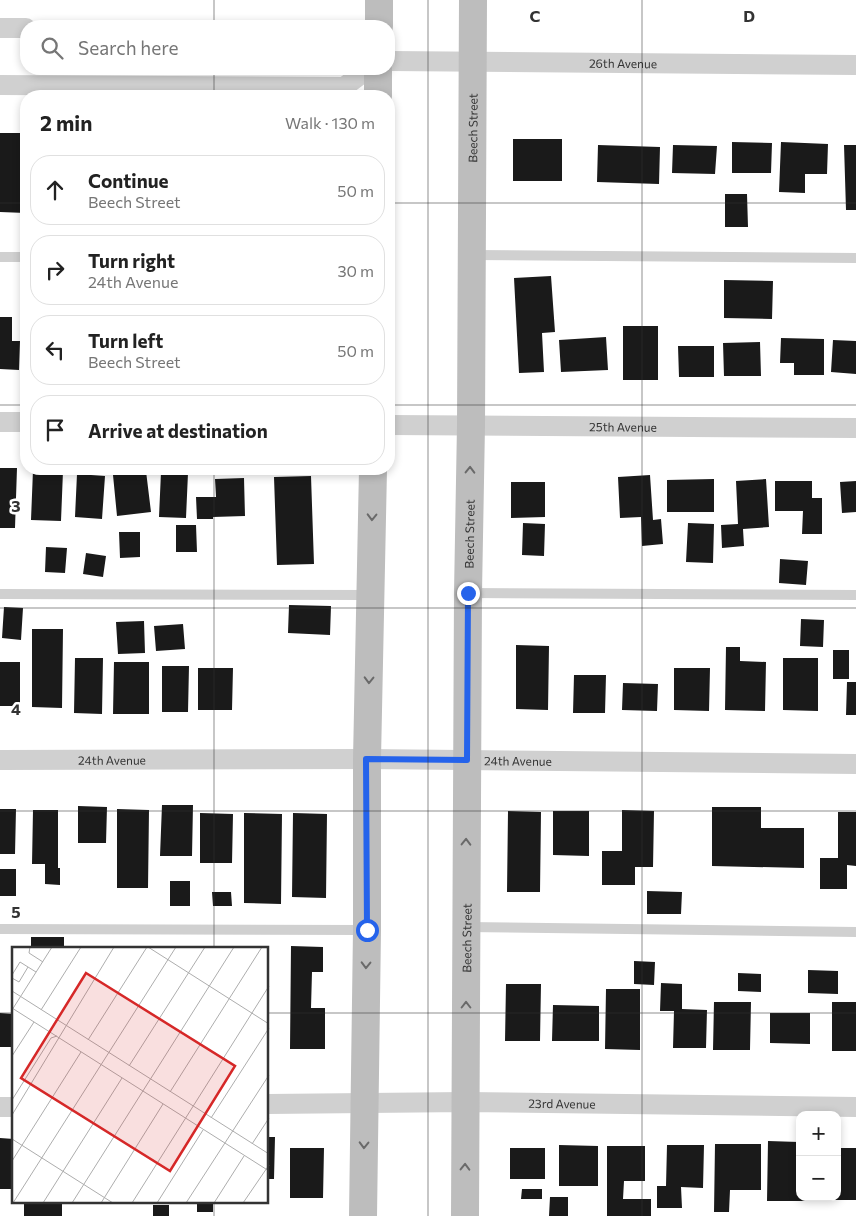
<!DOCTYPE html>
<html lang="en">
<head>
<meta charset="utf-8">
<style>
  body { margin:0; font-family:Commissioner,sans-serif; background:#f6f6f6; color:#222 }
  .controls { position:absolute; right:15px; bottom:15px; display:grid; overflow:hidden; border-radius:10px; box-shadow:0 2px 8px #0003 }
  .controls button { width:45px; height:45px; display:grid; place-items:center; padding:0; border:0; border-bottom:1px solid #e0e0e0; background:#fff; color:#222; font:25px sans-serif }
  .stop { position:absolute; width:15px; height:15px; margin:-11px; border:4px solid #2563eb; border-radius:50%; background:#fff }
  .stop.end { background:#2563eb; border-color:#fff; box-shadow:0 1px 5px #0008 }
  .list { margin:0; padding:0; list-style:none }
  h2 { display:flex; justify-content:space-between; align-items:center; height:65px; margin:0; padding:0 20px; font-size:21px }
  h2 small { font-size:16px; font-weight:400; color:#767676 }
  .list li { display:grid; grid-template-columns:32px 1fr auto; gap:15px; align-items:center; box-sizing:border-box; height:70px; margin:0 10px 10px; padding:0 10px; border:1px solid #e0e0e0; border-radius:20px }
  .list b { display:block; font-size:19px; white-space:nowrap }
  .list p { margin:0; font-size:16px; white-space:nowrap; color:#767676 }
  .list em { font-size:16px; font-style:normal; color:#767676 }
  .icon { flex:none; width:28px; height:28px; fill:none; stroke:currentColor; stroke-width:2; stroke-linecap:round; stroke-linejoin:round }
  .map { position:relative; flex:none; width:856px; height:1216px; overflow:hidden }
  .search { position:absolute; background:#fff; box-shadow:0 2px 8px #0003; left:20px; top:20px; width:375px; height:55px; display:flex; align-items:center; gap:12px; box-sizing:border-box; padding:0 18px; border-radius:20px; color:#767676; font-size:19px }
  .panel { position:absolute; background:#fff; box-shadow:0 2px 8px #0003; left:20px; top:90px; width:375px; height:385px; border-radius:20px }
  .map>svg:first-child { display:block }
  .building { fill:#1a1a1a }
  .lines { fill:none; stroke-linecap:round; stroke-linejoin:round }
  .lane { stroke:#d0d0d0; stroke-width:10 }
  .street { stroke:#d0d0d0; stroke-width:20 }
  .secondary { stroke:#bdbdbd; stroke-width:28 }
  .oneway { stroke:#6a6a6a }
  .route { stroke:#2563eb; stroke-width:6 }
  .grid { fill:none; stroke:#333; stroke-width:1; stroke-opacity:0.55 }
  .labels { text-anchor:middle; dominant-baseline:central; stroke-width:5; stroke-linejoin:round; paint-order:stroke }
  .street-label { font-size:12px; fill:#333; stroke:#fff }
  .inset-road { fill:none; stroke:#adadad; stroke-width:1 }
  .view { fill:#d62828; fill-opacity:0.15; stroke:#d62828; stroke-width:2.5 }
  .inset-edge { fill:none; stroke:#333; stroke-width:2.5 }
  .grid-label { font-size:16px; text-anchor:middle; font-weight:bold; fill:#333; stroke:#fff; stroke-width:5; stroke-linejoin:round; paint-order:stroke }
</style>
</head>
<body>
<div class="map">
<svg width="856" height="1216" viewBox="0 0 856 1216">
  <rect width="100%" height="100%" fill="#fff"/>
  <path class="building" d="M0,133h26v80l-26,-1z
    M513,139h49v42h-49z
    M732,142l40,1 -1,30h-39z
    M781,142l47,2 -1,30h-22v19l-26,-1z
    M598,145l62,2 -1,37 -62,-2z
    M673,145l44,1 -2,28 -43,-1z
    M844,145h12v65h-10z
    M725,194h22l1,33h-23z
    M551,276l4,56 -13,1 2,39 -25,1 -5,-95z
    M724,280l49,1 -1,38 -48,-1z
    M0,317h12v24h8l-1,29 -19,-1z
    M623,326h35v54h-35z
    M606,337l2,33 -47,2 -2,-32z
    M781,338l43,1v36h-30v-12h-14z
    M833,340l23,1v33l-25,-2z
    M760,342l1,34h-37l-1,-33z
    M678,346h36v31h-35z
    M0,468h17l-2,60h-15z
    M33,470l30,1 -2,50 -30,-1z
    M146,471l5,41 -34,4 -4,-41z
    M161,472l27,1 -2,45 -27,-1z
    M77,474l28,2 -3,43 -27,-2z
    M650,475l3,45 8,-1 2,25 -21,2 -1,-29 -21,1 -2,-41z
    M311,476l3,88 -37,1 -3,-88z
    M244,478l1,38 -32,1v2h-16l-1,-22h20l-1,-18z
    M714,479v33h-47v-32z
    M766,479l3,48 -26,2 1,17 -22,2 -1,-23 17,-1 -2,-43z
    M775,481h37v17h10v36h-20l1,-23h-28z
    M856,481v31l-14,1 -2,-31z
    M511,482h34v35l-34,1z
    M523,523l22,1 -1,32 -22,-1z
    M688,523l26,1 -1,39 -27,-1z
    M176,525h20l1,27h-21z
    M119,532h21v25l-20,1z
    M46,547l21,1 -2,25 -20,-1z
    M86,553l20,3 -3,21 -20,-3z
    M780,559l28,2 -2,24 -27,-2z
    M289,605l42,1 -1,29 -42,-2z
    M4,607l19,1 -2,32 -19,-2z
    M801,619l23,1 -1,27 -23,-1z
    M144,621l1,32 -27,1 -2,-32z
    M183,624l2,25 -29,2 -2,-25z
    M32,629h31l-1,79 -30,-1z
    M516,645l33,1 -1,64 -32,-1z
    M726,647h14v14l26,1 -1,49 -40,-1z
    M833,650h16v29h-16z
    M75,658h28l-1,56 -28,-1z
    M783,658h35v53l-35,-1z
    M0,662h20v44h-20z
    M114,662h35v52h-36z
    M162,666h27l-1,46h-26z
    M198,668h35l-1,42h-34z
    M674,668h36l-1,43 -35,-1z
    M574,675h32l-1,38h-32z
    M847,682h9v33h-10z
    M623,683l35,1 -1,27 -35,-1z
    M162,805h31l-1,51h-32z
    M78,806l29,1 -1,36h-28z
    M712,807h49v21h43v40l-92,-2z
    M0,809h16l-1,45h-15z
    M117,809l32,1 -1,78h-31z
    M33,810h25v58h2v17l-15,-1v-20h-13z
    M622,810l32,1 -1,56h-18v18h-33v-34h20z
    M508,811l33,1 -1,80h-33z
    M553,811h36v45l-36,-1z
    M838,812h18v54l-9,-1v24h-27v-31h18z
    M200,813l33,1 -1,49h-32z
    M244,813l38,1 -1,90 -37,-1z
    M293,813l34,1 -1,84 -34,-1z
    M0,869h16v27h-16z
    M170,881h20v25h-20z
    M647,891l35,1 -1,22h-34z
    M212,892h19l1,14h-19z
    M31,937h33v11h-33z
    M291,946l32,1v25h-11l-1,36h14v41h-35z
    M634,961l21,1 -1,23 -20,-1z
    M808,970l30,1v23l-30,-1z
    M738,973l23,1v18l-23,-1z
    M661,983l21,1v25l25,1 -1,38h-33l1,-37h-14z
    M506,984h35l-1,57h-35z
    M606,989h34v61l-35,-1z
    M714,1002h37l-1,48h-37z
    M832,1002h24v49h-24z
    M553,1005l46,1v35h-47z
    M0,1013l14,1v33h-14z
    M770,1013h40v31l-40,-1z
    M268,1137h7l-1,42h-6z
    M0,1138l14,1v50h-14z
    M768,1141l31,1v40h1v15h12v4h-45z
    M715,1144h46v46h-31l-1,22h-15z
    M559,1145l39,1v40h-39z
    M667,1145h37l-1,43 -22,-1 1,21h-25v-22h9z
    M607,1146h38v35h-21l-1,18h28v17h-44z
    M290,1148h34l-1,50h-33z
    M510,1148h35v31h-35z
    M837,1148h19v52h-33v-3h14z
    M522,1189h20v10h-21z
    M550,1197h18v19h-19z
    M24,1202h38v14h-38z
    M197,1202h16v10h-16z
    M153,1205h16v11h-16z"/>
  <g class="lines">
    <path class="lane" d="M472,255l384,3
      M0,257h26
      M469,593l387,2
      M0,594l369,1
      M466,927l390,5
      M0,929l366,1"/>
    <g class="street">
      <path d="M0,28h26"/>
      <path id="s1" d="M389,61l467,4"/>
      <path d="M0,85l344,2 24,-18"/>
      <path d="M0,422h26"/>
      <path id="s2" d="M389,425l467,3"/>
      <path id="s3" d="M0,760l367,-1 489,5"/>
      <path id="s4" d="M268,1104l198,-2 390,5"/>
      <path d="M0,1107h14"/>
    </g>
    <g class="secondary">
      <path d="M379,26v-26"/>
      <path d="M378,96v-27"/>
      <path d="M363,1216l4,-286v-171l6,-290"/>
      <path id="s5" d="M465,1216l3,-623 3,-168 2,-425"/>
    </g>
  </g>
  <defs><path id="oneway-chevron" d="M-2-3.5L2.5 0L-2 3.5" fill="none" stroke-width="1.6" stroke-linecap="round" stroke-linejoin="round" transform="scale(1.25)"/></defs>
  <g class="oneway">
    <use href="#oneway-chevron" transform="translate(470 470) rotate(-89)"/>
    <use href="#oneway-chevron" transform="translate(372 517) rotate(91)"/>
    <use href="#oneway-chevron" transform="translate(369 680) rotate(91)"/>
    <use href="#oneway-chevron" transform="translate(466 842) rotate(-89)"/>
    <use href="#oneway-chevron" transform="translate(366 965) rotate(91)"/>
    <use href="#oneway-chevron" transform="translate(466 1005) rotate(-90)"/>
    <use href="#oneway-chevron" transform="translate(364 1145) rotate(91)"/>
    <use href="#oneway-chevron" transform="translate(465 1167) rotate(-89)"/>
  </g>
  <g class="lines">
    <path class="route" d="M367,930l-1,-171 101,1 1,-167"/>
  </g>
  <path class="grid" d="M214,0v26M428,0v1216M642,0v1216M214,69v27M0,203h26M389,203h467M0,405h26M389,405h467M214,469v479M0,608h856M0,811h856M0,1013h14M268,1013h588M214,1202v14"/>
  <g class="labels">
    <g class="street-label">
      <text stroke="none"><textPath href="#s1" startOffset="234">26th Avenue</textPath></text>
      <text stroke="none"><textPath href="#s5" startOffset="1088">Beech Street</textPath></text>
      <text stroke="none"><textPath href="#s2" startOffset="234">25th Avenue</textPath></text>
      <text stroke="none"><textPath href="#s5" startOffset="682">Beech Street</textPath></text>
      <text stroke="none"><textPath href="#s3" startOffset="112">24th Avenue</textPath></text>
      <text stroke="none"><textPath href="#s3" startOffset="518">24th Avenue</textPath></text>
      <text stroke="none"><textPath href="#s5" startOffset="278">Beech Street</textPath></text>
      <text stroke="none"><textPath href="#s4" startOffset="294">23rd Avenue</textPath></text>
    </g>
  </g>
  <g transform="translate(12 947)">
    <rect width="256" height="256" fill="#fff"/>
    <path class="inset-road" d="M18,0l-1,6 14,9M136,0l121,77M0,28l8,-13 16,10M0,31l7,4 9,-15M0,44l257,163M0,61l257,163M0,63l40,-63M29,63l40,-63M76,93l59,-93M0,109l22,-34M117,119l76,-119M158,145l92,-145M0,153l39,-62 6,-2M0,168l102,-168M199,171l58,-90M0,192l101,64M240,197l17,-26M0,214l69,-109M1,256l163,-256M31,256l79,-125M60,256l162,-256M89,256l62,-99M120,256l137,-217M145,256l46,-73M174,256l83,-128M202,256l30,-47M231,256l26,-38"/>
    <path class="view" d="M74,26l149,93 -65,105 -149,-93z"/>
    <rect width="256" height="256" class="inset-edge"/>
  </g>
  <g class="grid-label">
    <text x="535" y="22">C</text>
    <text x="749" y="22">D</text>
    <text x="16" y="512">3</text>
    <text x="16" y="715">4</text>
    <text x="16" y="918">5</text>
  </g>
</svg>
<div class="controls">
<button>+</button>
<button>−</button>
</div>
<div class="stop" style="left:367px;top:930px"></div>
<div class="stop end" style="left:468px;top:593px"></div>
<div class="search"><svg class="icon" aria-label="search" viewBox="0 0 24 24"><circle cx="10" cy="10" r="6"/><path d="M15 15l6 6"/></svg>Search here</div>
<section class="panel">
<h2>2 min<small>Walk · 130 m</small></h2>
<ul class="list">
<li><svg class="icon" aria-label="ahead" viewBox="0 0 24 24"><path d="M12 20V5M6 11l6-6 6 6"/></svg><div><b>Continue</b><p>Beech Street</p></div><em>50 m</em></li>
<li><svg class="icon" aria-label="right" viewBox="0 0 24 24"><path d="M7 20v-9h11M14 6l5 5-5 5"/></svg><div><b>Turn right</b><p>24th Avenue</p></div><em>30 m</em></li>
<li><svg class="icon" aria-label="left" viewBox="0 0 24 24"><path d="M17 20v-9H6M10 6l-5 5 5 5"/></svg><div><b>Turn left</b><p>Beech Street</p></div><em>50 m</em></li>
<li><svg class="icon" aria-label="arrive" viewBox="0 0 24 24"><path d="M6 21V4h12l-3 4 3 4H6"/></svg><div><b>Arrive at destination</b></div></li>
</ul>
</section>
</div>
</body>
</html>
